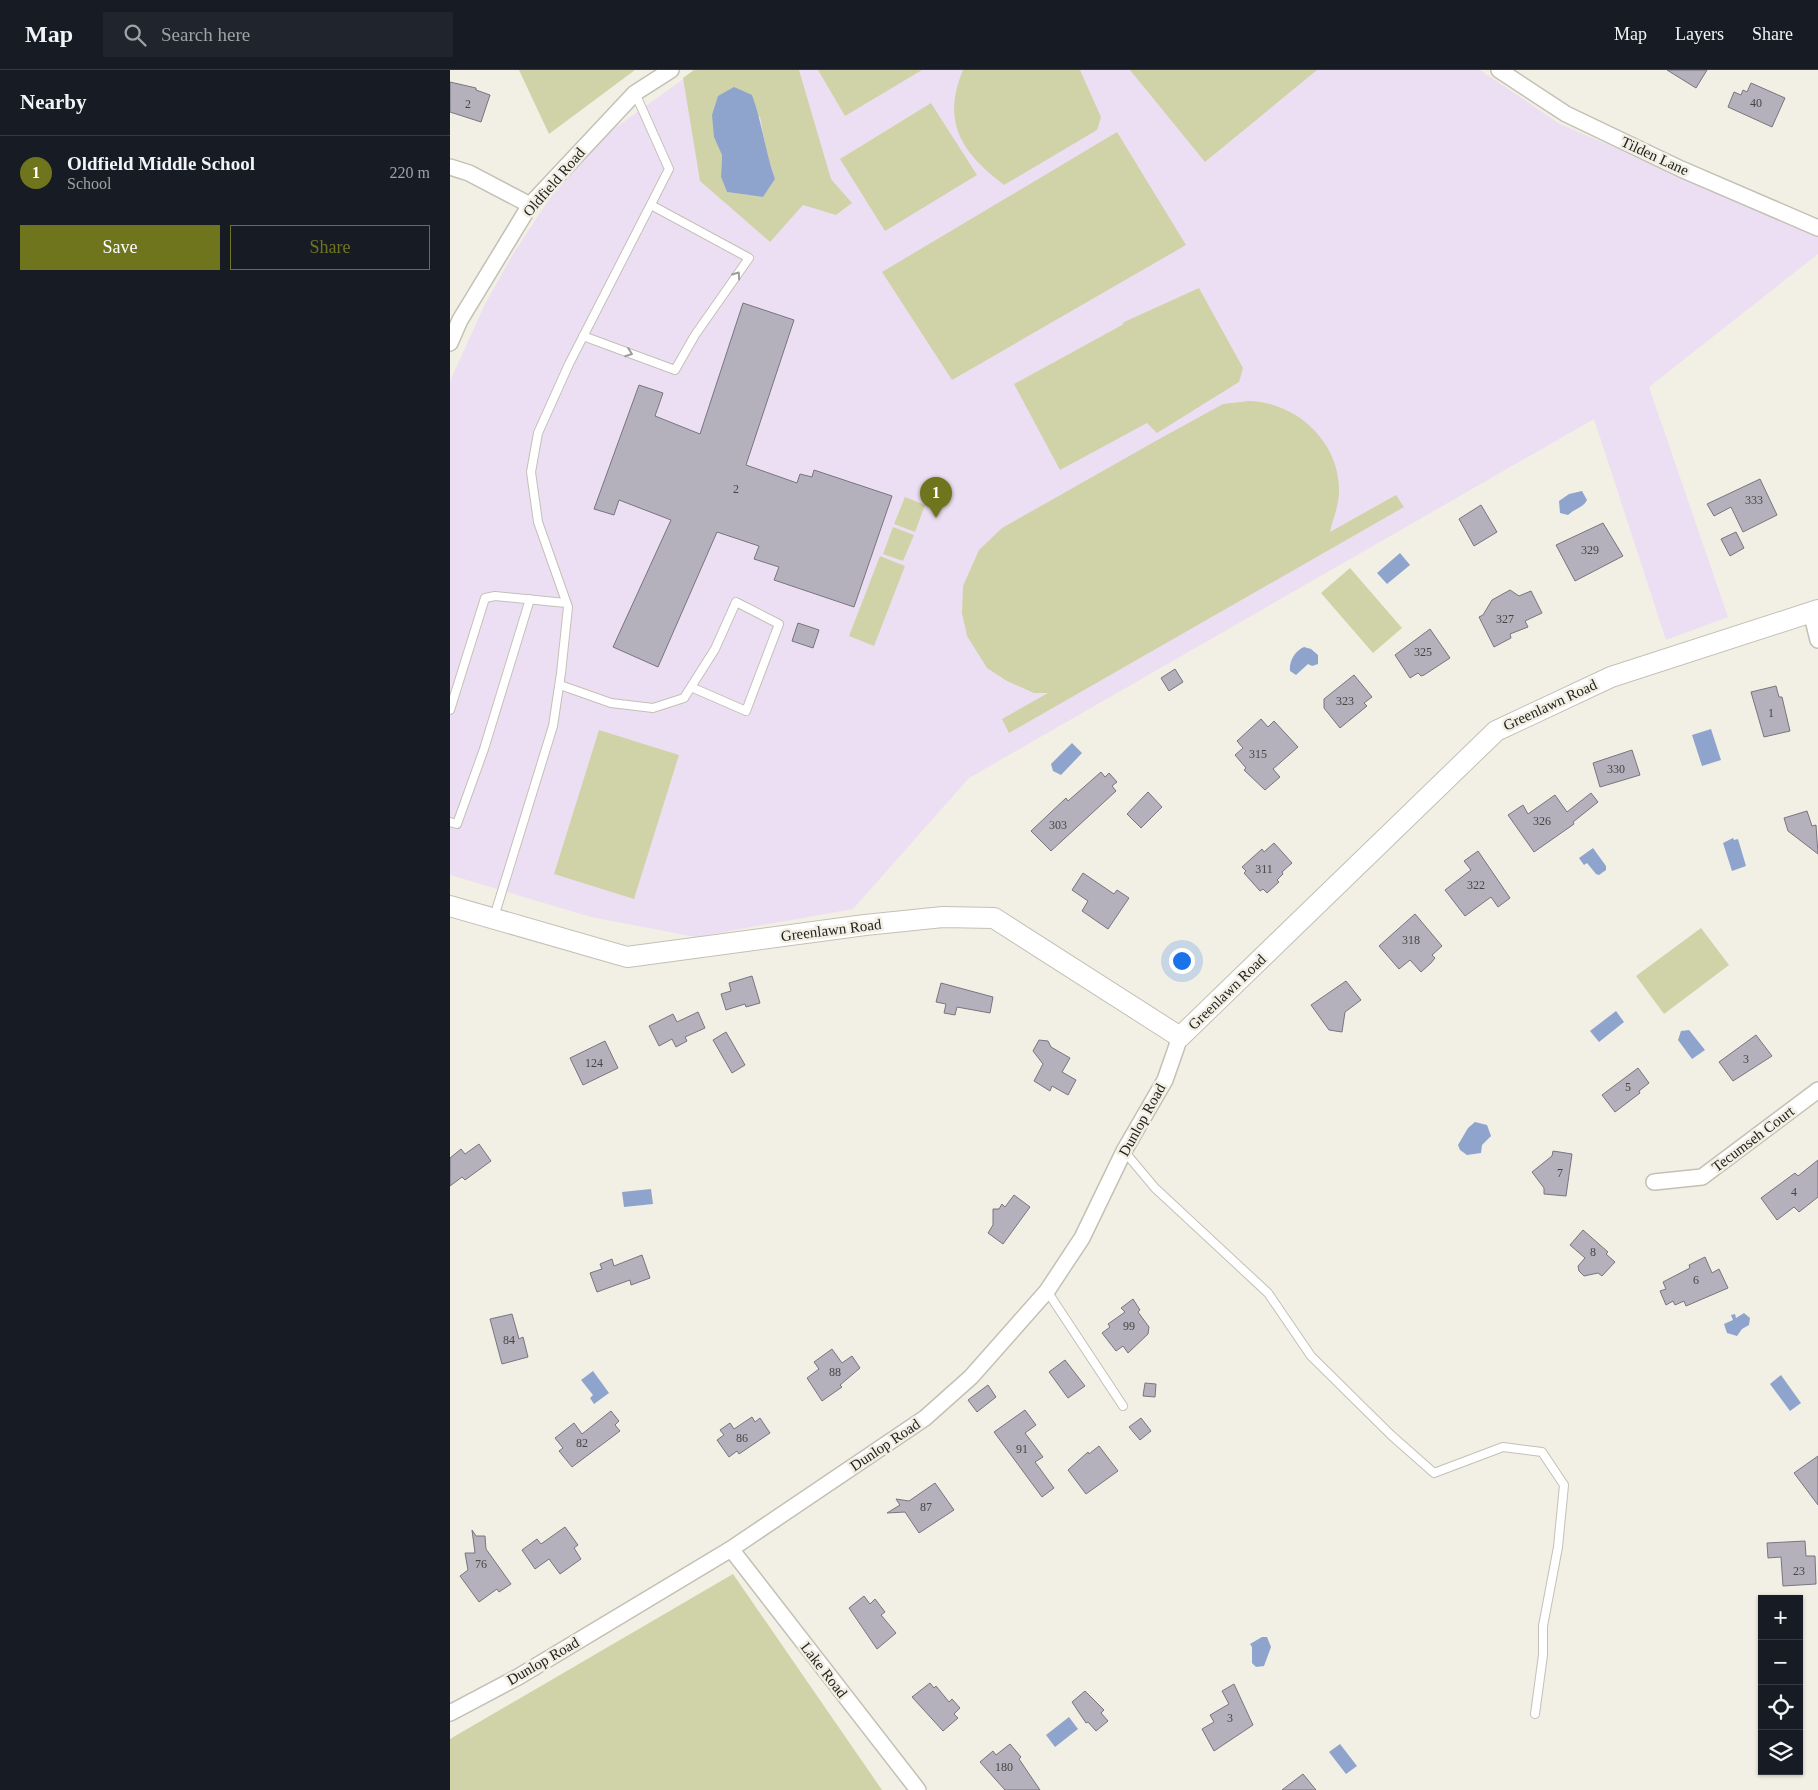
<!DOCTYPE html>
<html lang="en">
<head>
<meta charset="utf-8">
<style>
  body { margin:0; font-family:Georgia,serif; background:#20242c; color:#f1f3f6 }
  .controls { position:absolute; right:15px; bottom:15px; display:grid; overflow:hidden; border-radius:0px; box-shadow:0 1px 4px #0004 }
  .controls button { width:45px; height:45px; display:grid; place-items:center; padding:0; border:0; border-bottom:1px solid #363941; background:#171b24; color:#f1f3f6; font:25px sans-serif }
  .you { position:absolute; left:731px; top:890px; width:18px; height:18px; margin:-12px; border:4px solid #fff; border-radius:50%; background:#1a73e8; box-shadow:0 0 0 8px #1a73e833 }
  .badge { display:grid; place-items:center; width:32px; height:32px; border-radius:50%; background:#6f751d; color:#fff; font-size:16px; font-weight:700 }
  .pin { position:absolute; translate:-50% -41px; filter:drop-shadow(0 1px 2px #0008) }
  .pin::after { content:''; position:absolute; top:26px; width:18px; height:15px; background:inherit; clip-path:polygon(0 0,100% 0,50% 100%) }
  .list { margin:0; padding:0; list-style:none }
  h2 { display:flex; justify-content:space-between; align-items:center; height:65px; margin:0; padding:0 20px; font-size:21px }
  h2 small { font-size:16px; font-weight:400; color:#9ea1a6 }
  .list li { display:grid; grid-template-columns:32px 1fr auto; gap:15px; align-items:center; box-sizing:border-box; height:75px; padding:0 20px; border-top:1px solid #363941 }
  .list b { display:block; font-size:19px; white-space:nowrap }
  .list p { margin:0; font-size:16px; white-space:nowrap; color:#9ea1a6 }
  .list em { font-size:16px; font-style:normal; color:#9ea1a6 }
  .actions { display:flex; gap:10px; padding:15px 20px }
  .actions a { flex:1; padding:11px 0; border:1px solid #6f751d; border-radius:0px; text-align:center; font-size:18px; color:#6f751d }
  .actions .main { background:#6f751d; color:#fff }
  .icon { flex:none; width:28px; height:28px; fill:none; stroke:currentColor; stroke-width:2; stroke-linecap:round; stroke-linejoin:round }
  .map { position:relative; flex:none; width:1368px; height:1720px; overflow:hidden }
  header { display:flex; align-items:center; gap:30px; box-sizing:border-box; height:70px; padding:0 25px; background:#171b24; border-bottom:1px solid #363941 }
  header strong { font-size:24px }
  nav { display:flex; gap:28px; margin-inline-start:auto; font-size:18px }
  .search { width:350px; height:45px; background:#20242c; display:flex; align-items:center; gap:12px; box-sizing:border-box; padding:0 18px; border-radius:0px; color:#9ea1a6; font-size:19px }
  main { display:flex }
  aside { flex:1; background:#171b24 }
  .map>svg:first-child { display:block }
  .education { fill:#eddff3 }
  .green { fill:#d0d3a7; fill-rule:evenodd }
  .water { fill:#8ea4cd }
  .building { fill:#b4b1bc; stroke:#78757f }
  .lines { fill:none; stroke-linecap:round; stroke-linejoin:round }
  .lane-casing { stroke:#c3c0b5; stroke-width:10 }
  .street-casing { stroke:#c3c0b5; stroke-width:18 }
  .secondary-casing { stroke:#c3c0b5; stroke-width:22 }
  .lane { stroke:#fff; stroke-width:8 }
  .street { stroke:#fff; stroke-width:15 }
  .secondary { stroke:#fff; stroke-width:20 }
  .oneway { stroke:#9c9c9a }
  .labels { text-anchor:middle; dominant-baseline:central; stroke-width:5; stroke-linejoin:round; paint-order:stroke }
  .number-label { font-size:12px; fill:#474646 }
  .street-label { font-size:15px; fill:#23221e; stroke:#f2efe4 }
</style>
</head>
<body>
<header>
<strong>Map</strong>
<div class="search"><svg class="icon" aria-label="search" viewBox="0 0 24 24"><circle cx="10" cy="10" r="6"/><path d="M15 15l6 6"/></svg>Search here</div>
<nav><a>Map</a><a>Layers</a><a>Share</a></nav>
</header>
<main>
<aside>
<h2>Nearby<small></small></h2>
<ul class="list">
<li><span class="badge">1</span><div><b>Oldfield Middle School</b><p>School</p></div><em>220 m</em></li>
</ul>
<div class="actions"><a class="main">Save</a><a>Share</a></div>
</aside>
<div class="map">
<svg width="1368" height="1720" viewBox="0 0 1368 1720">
  <rect width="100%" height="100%" fill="#f2efe4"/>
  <path class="education" d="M246,0h784l80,54 258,111v19l-169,133 79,230 -62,23 -72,-221 -625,359 -116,131 -157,28 -105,-20 -141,-42v-494l35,-77 28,-50 41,-62 47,-54z"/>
  <path class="green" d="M69,0h116l-86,64z
    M244,0h105l32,109 21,24 -16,12 -33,-10 -33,37 -70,-61 -17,-103zM310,46l6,35 9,28 -12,18 -36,-5 -6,-15 1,-22z
    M368,0h104l-77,46z
    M513,0h117l21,47 -4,13 -93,55c-42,-32 -63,-62 -41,-115z
    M680,0h187l-112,92z
    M481,33l46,72 -92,56 -45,-72z
    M667,62l69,113 -234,135 -70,-108z
    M749,218l44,80 -4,14 -82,51 -10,-10 -87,47 -46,-86 108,-59 2,-3z
    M799,331c47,1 91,41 90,90 0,15 -6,27 -9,41l66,-37 8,12 -395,226 -7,-14 46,-26h-14l-27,-12 -20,-13 -20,-32 -5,-23 1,-27 16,-36 23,-22 159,-90 62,-34z
    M455,427l20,8 -10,27 -21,-8z
    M443,457l21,8 -11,26 -20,-7z
    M430,486l25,10 -31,80 -25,-10z
    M900,498l52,60 -29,25 -52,-60z
    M149,660l80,25 -45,144 -80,-25z
    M1251,858l28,37 -65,49 -28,-38z
    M283,1504l149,216h-432v-51z"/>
  <path class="water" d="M284,17l18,8c10,27 13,56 23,84l-12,18 -36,-5 -6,-15 1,-22 -8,-18 -2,-22 6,-19z
    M1132,421l5,9c-4,8 -13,9 -19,15l-8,-2 -1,-12 10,-7z
    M950,483l10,12 -23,19 -10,-11z
    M854,577l7,2 7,6v9l-6,2 -4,-2 -12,11 -6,-4c-1,-10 5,-20 14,-24z
    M1261,659l10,31 -19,6 -10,-31z
    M622,673l10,10 -21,22 -8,-4 -2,-7z
    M1283,768l1,2 4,-1 8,27 -14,5 -9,-28z
    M1143,778l13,18v4l-7,5 -3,-1 -9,-11 -3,2 -5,-7z
    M1166,941l8,11 -25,20 -9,-11z
    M1239,960l16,20 -13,9 -14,-19 3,-9z
    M1025,1052l12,3 4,11 -9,9 -1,8 -14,2 -7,-5 -2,-5 10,-17z
    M201,1119l2,15 -29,3 -2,-15z
    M1294,1243l6,5 -1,7 -7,4 -5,7 -10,-3 -3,-9 9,-4 -2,-5 4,-1 1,4z
    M143,1301l16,22 -15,11 -4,-6 3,-3 -12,-15z
    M1331,1305l20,28 -11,8 -20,-27z
    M812,1567h5l4,10 -7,19 -8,1 -4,-4v-16l-2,-3z
    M619,1647l9,12 -23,18 -9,-12z
    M890,1674l17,22 -11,8 -17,-22z"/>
  <path class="building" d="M1217,0h40l-11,18z
    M0,12l26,6v2l14,5 -9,27 -31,-10z
    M1301,13l34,15 -13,29 -44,-20 6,-15 7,3 2,-5 4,2z
    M293,233l51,17 -48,145 51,18 3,-9 12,3 2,-7 78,26 -38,111 -80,-27 5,-13 -25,-8 5,-13 -42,-14 -59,135 -45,-20 58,-127 -52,-20 -5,15 -20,-6 45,-124 24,8 -8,23 45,18z
    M1310,409l17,36 -34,17 -12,-25 -17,9 -7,-12z
    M1031,435l16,27 -23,14 -15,-27z
    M1153,453l20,33 -48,25 -19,-36z
    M1286,462l8,16 -14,8 -9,-17z
    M1060,520l9,6 12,-5 11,22 -17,8 3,6 -18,7 1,4 -17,9 -15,-30 4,-2 9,-15z
    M348,553l21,7 -6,18 -21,-7z
    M980,559l20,29 -26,17 -3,1 -3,-3 -8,5 -15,-23z
    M725,599l8,13 -14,9 -8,-13z
    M904,605l18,22 -8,6 3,3 -27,22 -16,-20v-9z
    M1326,616l3,11h3l8,34 -26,6 -13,-45z
    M811,649l7,8 6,-6 24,26 -25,22 7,8 -15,13 -21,-20 2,-2 -11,-13 8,-7 -6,-7z
    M1182,680l8,25 -40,12 -7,-24z
    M651,702l4,5 4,-4 8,9 -5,4 4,5 -65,60 -20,-20 35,-33 2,3z
    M698,722l14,15 -21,21 -14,-14z
    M1141,723l7,9 -25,20 1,2 -40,28 -26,-37 15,-10 5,9 27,-19 12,17z
    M1357,741l5,15 4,-1 2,29 -30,-23 -4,-13z
    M824,773l18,20 -10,9 1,2 -6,6 2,2 -12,11 -4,-4 -3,2 -16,-18 2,-2 -4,-4 20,-18 2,3z
    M1028,781l32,47 -12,9 -7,-10 -26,19 -20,-26 26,-20 -7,-9z
    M633,803l31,21 3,-4 12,8 -21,31 -26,-18 6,-10 -16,-11z
    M965,844l27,32 -10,9 3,3 -4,5 -10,9 -11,-12 -11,9 -20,-23z
    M302,906l8,27 -14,4 -1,-3 -19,6 -5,-16 10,-3 -2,-8z
    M896,911l15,19 -16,12 -3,20 -13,-2 -18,-25z
    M491,913l52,14 -3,16 -33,-6 -2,8 -11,-2 2,-9 -10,-2z
    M248,942l7,16 -20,9 2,4 -11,6 -4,-8 -13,7 -10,-20 24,-12 4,8z
    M276,962l19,33 -13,8 -19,-33z
    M1306,965l16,21 -39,25 -14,-19z
    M589,970l9,1 3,6 19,11 -8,14 14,8 -8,15 -16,-9 -2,5 -16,-10 9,-17 -10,-13z
    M155,971l13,27 -35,17 -13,-27z
    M1188,998l11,15 -10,8 1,2 -25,19 -13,-17z
    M29,1074l12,17 -26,19 -3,-3 -12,9v-28l11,-9 4,5z
    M1103,1081l19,3 -6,42 -22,-2v-6l-12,-16 20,-16z
    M1368,1090v37l-19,15 -5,-5 -17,13 -16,-22 34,-25 3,3z
    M564,1125l16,12 -27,37 -15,-11 5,-8v-16h6l3,-5 3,3z
    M1133,1160l25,22 -2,2 9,8 -13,14 -4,-3 -14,3 -5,-5 -1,-5 7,-8 -15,-13z
    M192,1185l8,23 -19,7 -1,-5 -33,12 -7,-19 12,-4 -2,-5 12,-5 2,7z
    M1255,1187l7,16 7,-4 9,19 -42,18 -2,-5 -9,4 -2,-4 -7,4 -6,-14 6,-2 -3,-7 27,-14 -1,-3z
    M683,1229l7,11 -2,2 11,15 -1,7 -20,19 -5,-7 -7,5 -14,-18 8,-6 -2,-3 17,-12 -4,-4z
    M62,1244l7,25 4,-2 5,20 -26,7 -12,-45z
    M382,1279l10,14 10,-7 8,12 -20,17 2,2 -20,14 -15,-23 12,-9 -5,-7z
    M615,1290l20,26 -17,12 -19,-26z
    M695,1313l11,1 -1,13 -12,-1z
    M538,1315l8,12 -19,15 -9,-12z
    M575,1340l11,15 -11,8 18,24 -8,5 19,26 -12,9 -48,-65z
    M161,1341l8,10 -4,4 5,6 -48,36 -13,-16 4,-3 -8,-10 19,-15 8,11z
    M302,1347l3,5 5,-4 10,15 -31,21 -2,-3 -8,6 -12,-17 7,-5 -4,-5 10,-7 4,6z
    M691,1348l10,13 -11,9 -11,-13z
    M649,1376l19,25 -32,23 -18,-24 20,-18 1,2z
    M1368,1386v49l-24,-32z
    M485,1413l19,27 -35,23 -14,-21 -18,1 13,-8 -4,-6 13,2z
    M115,1457l13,18 -4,3 7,11 -21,15 -11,-15 -14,10 -13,-19 15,-11 4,5z
    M22,1460l4,6h9l1,13 25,35 -12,8 -2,-3 -18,13 -19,-26 8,-6 -3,-17h10z
    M1355,1471l1,15h9l1,28 -33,2 -2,-29 -13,1 -1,-15z
    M414,1526l6,8 5,-5 10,13 -4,3 15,18 -19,16 -28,-41z
    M480,1613l4,5 2,-2 13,16 3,-3 8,9 -6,6 4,4 -15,13 -31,-34z
    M784,1614l19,41 -39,26 -12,-22 12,-7 -4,-7 19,-11 -7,-13z
    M635,1621l19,19 -3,3 7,8 -12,10 -8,-9 -2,1 -14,-21z
    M560,1674l11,13 -2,2 21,31h-35l-25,-28 13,-11 3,4z
    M853,1704l13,16h-34z"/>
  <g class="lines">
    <defs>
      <path id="lane" d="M133,266l92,34 20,-35 54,-77 -98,-53
        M110,615l51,18 42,5 31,-10 31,-49 21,-47 43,22 -33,87 -55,-24
        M0,640l35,-112 10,-2 71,7
        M0,752l7,2 27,-75 46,-150
        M44,847l59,-191 8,-53 7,-66 -30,-85 -7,-50 7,-39 31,-69 100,-195 -34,-76
        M674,1081l31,37 113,105 43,63 80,79 43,38 69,-26 39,5 22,33 -6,62 -15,79v29l-8,59
        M597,1221l76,115"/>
      <path id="street" d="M1049,0l67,44 115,55 137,59
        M0,97l19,6 61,32
        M0,273l10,-23 70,-115 105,-112 36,-23
        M1361,542l7,28
        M1204,1112l48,-5 116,-87
        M281,1479l187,241
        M0,1643l68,-36 213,-128 194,-131 46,-41 76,-86 35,-53 42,-87 41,-71 15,-43"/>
      <path id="secondary" d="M0,836l177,51 238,-32 78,-8 51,1 186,119 316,-306 115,-54 207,-67"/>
    </defs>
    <use href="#lane" class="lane-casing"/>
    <use href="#street" class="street-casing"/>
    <use href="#secondary" class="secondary-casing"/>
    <use href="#lane" class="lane"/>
    <use href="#street" class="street"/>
    <use href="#secondary" class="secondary"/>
  </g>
  <defs><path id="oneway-chevron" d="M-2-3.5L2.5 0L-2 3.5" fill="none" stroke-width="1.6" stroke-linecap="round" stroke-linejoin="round" transform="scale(1.25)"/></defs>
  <g class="oneway">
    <use href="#oneway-chevron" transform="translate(287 205) rotate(-55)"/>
    <use href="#oneway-chevron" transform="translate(179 283) rotate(20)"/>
  </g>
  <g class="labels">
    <g class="number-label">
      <text x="1306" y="33">40</text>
      <text x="18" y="34">2</text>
      <text x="286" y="419">2</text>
      <text x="1304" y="430">333</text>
      <text x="1140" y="480">329</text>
      <text x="1055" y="549">327</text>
      <text x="973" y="582">325</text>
      <text x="895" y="631">323</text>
      <text x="1321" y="643">1</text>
      <text x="808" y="684">315</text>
      <text x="1166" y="699">330</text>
      <text x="1092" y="751">326</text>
      <text x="608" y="755">303</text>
      <text x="814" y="799">311</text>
      <text x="1026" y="815">322</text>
      <text x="961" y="870">318</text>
      <text x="1296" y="989">3</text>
      <text x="144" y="993">124</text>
      <text x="1178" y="1017">5</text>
      <text x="1110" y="1103">7</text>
      <text x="1344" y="1122">4</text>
      <text x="1143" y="1182">8</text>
      <text x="1246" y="1210">6</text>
      <text x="679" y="1256">99</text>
      <text x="59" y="1270">84</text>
      <text x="385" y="1302">88</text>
      <text x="292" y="1368">86</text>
      <text x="132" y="1373">82</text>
      <text x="572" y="1379">91</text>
      <text x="476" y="1437">87</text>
      <text x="31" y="1494">76</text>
      <text x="1349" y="1501">23</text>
      <text x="780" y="1648">3</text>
      <text x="554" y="1697">180</text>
    </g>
    <g class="street-label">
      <text transform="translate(1205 86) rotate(25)">Tilden Lane</text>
      <text transform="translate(104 112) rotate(-49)">Oldfield Road</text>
      <text transform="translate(1100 635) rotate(-25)">Greenlawn Road</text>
      <text transform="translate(381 860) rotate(-7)">Greenlawn Road</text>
      <text transform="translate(777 922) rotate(-44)">Greenlawn Road</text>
      <text transform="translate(692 1050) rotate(-61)">Dunlop Road</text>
      <text transform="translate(1303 1069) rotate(-37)">Tecumseh Court</text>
      <text transform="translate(435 1375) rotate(-34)">Dunlop Road</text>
      <text transform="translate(93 1591) rotate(-30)">Dunlop Road</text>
      <text transform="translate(374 1600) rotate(52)">Lake Road</text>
    </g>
  </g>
</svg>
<div class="controls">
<button>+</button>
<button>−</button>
<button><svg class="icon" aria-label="locate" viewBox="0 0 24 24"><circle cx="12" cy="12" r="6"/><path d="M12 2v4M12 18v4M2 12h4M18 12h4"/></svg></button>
<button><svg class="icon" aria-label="layers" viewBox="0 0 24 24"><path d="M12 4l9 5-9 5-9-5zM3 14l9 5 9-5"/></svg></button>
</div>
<div class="you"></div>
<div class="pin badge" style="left:486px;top:448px">1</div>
</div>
</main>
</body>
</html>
